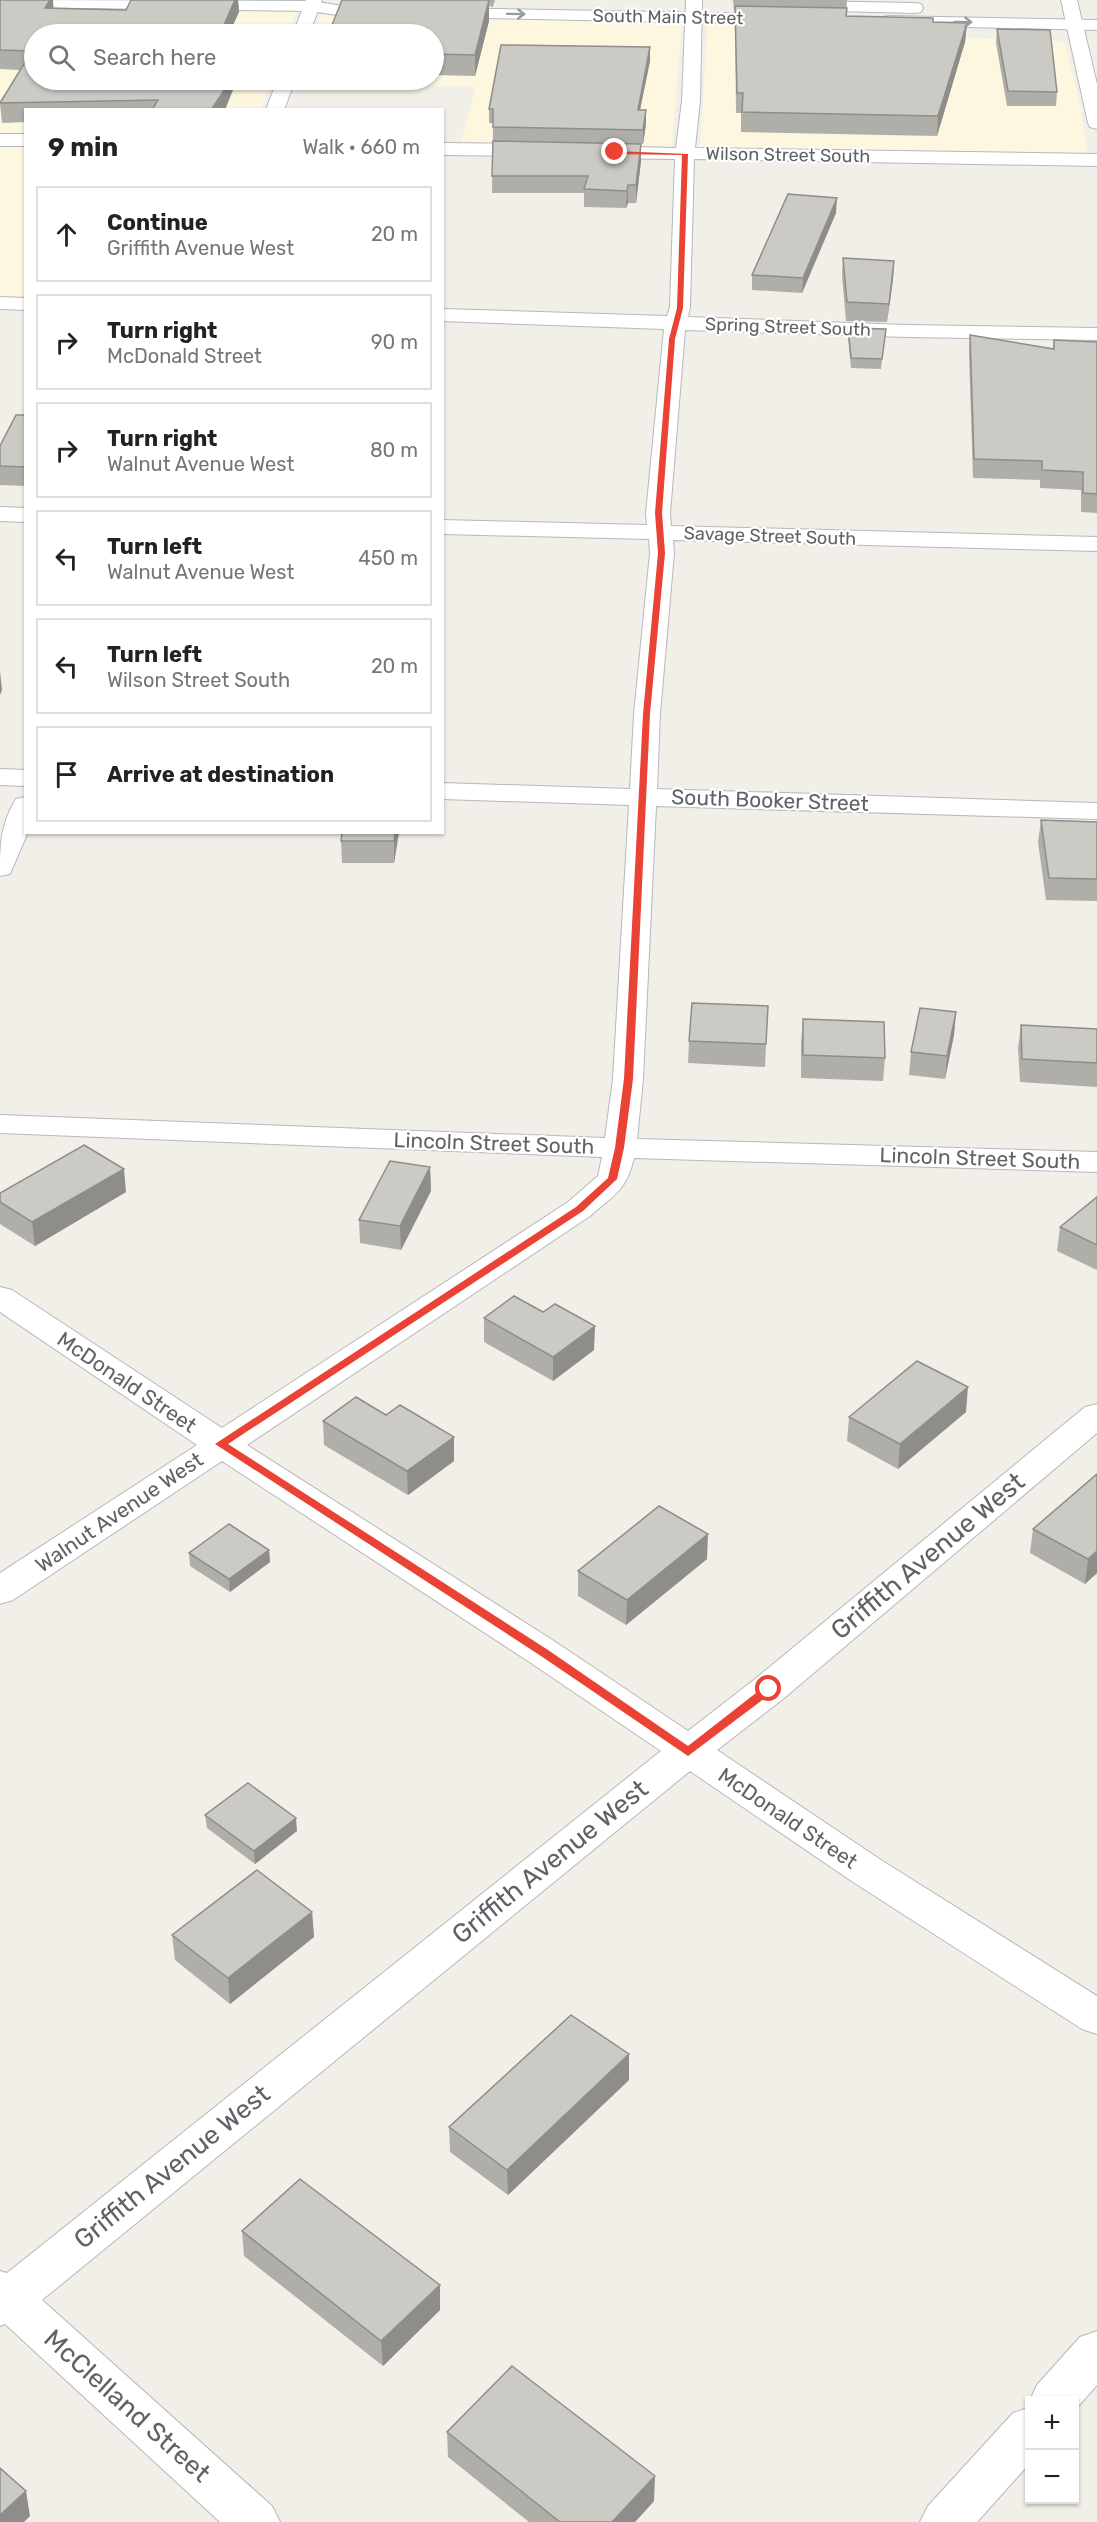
<!DOCTYPE html>
<html lang="en">
<head>
<meta charset="utf-8">
<style>
  body { margin:0; font-family:Rubik,sans-serif; background:#f2f2f2; color:#222 }
  .controls { position:absolute; right:18px; bottom:18px; display:grid; overflow:hidden; border-radius:0px; box-shadow:0 2px 4px #0004 }
  .controls button { width:54px; height:54px; display:grid; place-items:center; padding:0; border:0; border-bottom:2px solid #e0e0e0; background:#fff; color:#222; font:30px sans-serif }
  .stop { position:absolute; width:18px; height:18px; margin:-14px; border:4px solid #ea4335; border-radius:50%; background:#fff }
  .stop.end { background:#ea4335; border-color:#fff; box-shadow:0 2px 6px #0008 }
  .list { margin:0; padding:0; list-style:none }
  h2 { display:flex; justify-content:space-between; align-items:center; height:78px; margin:0; padding:0 24px; font-size:26px }
  h2 small { font-size:20px; font-weight:400; color:#767676 }
  .list li { display:grid; grid-template-columns:39px 1fr auto; gap:18px; align-items:center; box-sizing:border-box; height:96px; margin:0 12px 12px; padding:0 12px; border:2px solid #e0e0e0; border-radius:0px }
  .list b { display:block; font-size:22px; white-space:nowrap }
  .list p { margin:0; font-size:20px; white-space:nowrap; color:#767676 }
  .list em { font-size:20px; font-style:normal; color:#767676 }
  .icon { flex:none; width:33px; height:33px; fill:none; stroke:currentColor; stroke-width:2; stroke-linecap:round; stroke-linejoin:round }
  .map { position:relative; flex:none; width:1097px; height:2522px; overflow:hidden }
  .search { position:absolute; background:#fff; box-shadow:0 2px 4px #0004; left:24px; top:24px; width:420px; height:66px; display:flex; align-items:center; gap:15px; box-sizing:border-box; padding:0 21px; border-radius:33px; color:#767676; font-size:22px }
  .panel { position:absolute; background:#fff; box-shadow:0 2px 4px #0004; left:24px; top:108px; width:420px; height:726px; border-radius:0px }
  .map>svg:first-child { display:block }
  .commercial { fill:#fef7e0 }
  .lines { fill:none; stroke-linecap:round; stroke-linejoin:round }
  .minor-casing { stroke:#b5b8bc; stroke-width:2 }
  .tertiary-casing { stroke:#b5b8bc; stroke-width:2 }
  .minor { fill:#fff; fill-rule:evenodd }
  .tertiary { fill:#fff; fill-rule:evenodd }
  .wall { fill:#afaea9 }
  .shaded-wall { fill:#8f8d8a }
  .building { fill:#cccac5; stroke:#8f8d8a; stroke-width:1.5 }
  .oneway { stroke:#979a9d }
  .route { fill:#ea4335 }
  .labels { text-anchor:middle; dominant-baseline:central; stroke-width:4.5; stroke-linejoin:round; paint-order:stroke }
  .far-street-label { font-size:18px; fill:#5f6368; stroke:#fff }
  .street-label { font-size:21px; fill:#5f6368; stroke:#fff }
  .near-street-label { font-size:26px; fill:#5f6368; stroke:#fff }
</style>
</head>
<body>
<div class="map">
<svg width="1097" height="2522" viewBox="0 0 1097 2522">
  <rect width="100%" height="100%" fill="#f1efe8"/>
  <path class="commercial" d="M0,6l297,4 -9,24h-254v46h238l-11,29 -235,1 -1,26 -25,-1z
    M322,12l22,2 338,7 -10,126 -211,-4 15,-56 -176,-5 -5,9 4,-11h135v-46h-120z
    M708,21l169,4v11l187,5 17,67 7,47 -388,-8z
    M0,144l25,1v153h-25z"/>
  <g class="lines">
    <defs>
      <path id="minor" d="M306,0h16l-13,34h-16z
        M686,0h16l-2,101 -5,47 402,6v12l-403,-7 -4,148 -2,10 219,8 190,3v12l-190,-3 -222,-7 -15,183 1,13 426,11v14l-424,-11 1,13 -14,161 -3,75 440,14v16l-441,-13 -13,273 -6,60 460,13v20l-463,-14c-8,33 -19,36 -44,58l-343,229 310,198 131,88 67,-52 330,-272 12,-3v29l-314,266 -66,51 164,110 216,136v38l-15,-5 -229,-147 -163,-111 -648,529 230,206 8,16h-60l-215,-198 -5,2v-55l7,2 654,-522 -130,-88 -309,-202 -209,139 -13,4v-31l197,-128 -197,-133v-25l12,3 210,138 346,-226 30,-26 4,-19 -602,-24v-18l605,23 8,-59 16,-274 -187,-6v-16l188,6 4,-75 16,-161 -1,-14 -207,-5v-14l205,5 -1,-12 18,-184 -222,-8v-12l225,7 3,-9 5,-148 -80,-1 -7,-2 -2,-4 2,-4 7,-2 81,2 6,-47z
        M1061,0h16l20,84v45l-7,-2 -2,-4z
        M277,80h18l-11,30h-18z
        M0,134h26v12h-26z
        M442,143l95,1 7,2 2,4 -2,4 -7,2 -95,-1z
        M0,297l26,1v12l-26,-1z
        M0,507l26,1v14l-26,-1z
        M0,769l26,1v16l-26,-1z
        M26,797v35h2l-18,42 -10,2c0,-29 0,-51 16,-77z
        M1097,2331v54l-23,26v-11h-44l7,-15 43,-48z
        M1030,2407v56l-53,59h-57l8,-16 85,-93z"/>
      <path id="tertiary" d="M0,0l311,1 32,5h38l6,1 3,4 -3,4 -6,1h-38l-32,-5 -311,-4z
        M802,1l113,2 6,1 2,4 -2,4 -6,1 -119,-3 -2,-4 2,-4z
        M445,8l335,6 6,1 3,4 -3,4 -6,1 -341,-7 -3,-4 3,-4z
        M889,16l208,4v10l-214,-5 -3,-4 3,-4z"/>
    </defs>
    <use href="#minor" class="minor-casing"/>
    <use href="#tertiary" class="tertiary-casing"/>
    <use href="#minor" class="minor"/>
    <use href="#tertiary" class="tertiary"/>
  </g>
  <path class="wall" d="M0,0l54,9 72,1 5,-10h107l1,12 -10,22h-195l191,76h-199v12l-24,1 -2,-20 20,-33 -20,-1z
    M342,0h153l-2,7 -4,-1v15l-14,55 -41,-1v-41h-102v-9z
    M733,0h114l-1,16 87,6 34,1 -2,19 -28,94 -196,-4v-19h-5l-1,-102h-1z
    M997,29l60,63 -1,14h-49l-11,-63z
    M650,61l-10,49 6,14 -3,20h-2v17l-5,42h-8l-2,5 -42,-1v-14h-92l1,-70h-4v-14z
    M836,213l-34,80 -50,-3v-15z
    M843,258l51,3 -1,18 -6,43 -41,-1 -4,-45z
    M848,328l38,1 -5,40 -30,-1 -3,-31z
    M970,335l83,14 1,-9 43,2v171l-16,-1v-22l-41,-2v-8l-67,-2 -4,-125z
    M26,415v71l-26,-1v-39z
    M1041,820l56,2v79l-51,-1 -8,-58z
    M342,832h57l-5,31h-52l-1,-22z
    M768,1006l-3,61 -77,-4 1,-22z
    M956,1012l-2,23 -9,44 -36,-4 2,-23z
    M803,1019l82,39 -2,23 -82,-3v-36z
    M1021,1025l76,4v58l-77,-5 -2,-34z
    M430,1167l1,24 -30,59 -41,-7 -1,-23z
    M126,1192l-91,54 -35,-22v-31z
    M1097,1197v73l-40,-19 3,-24z
    M484,1318l110,32 -41,31 -69,-39z
    M966,1412l-68,57 -51,-28 2,-24z
    M323,1421l131,40 -46,34 -84,-50z
    M1097,1474v99l-12,11 -55,-31 3,-24z
    M269,1550l1,12 -40,30 -40,-26 -1,-13z
    M707,1559l-81,66 -48,-29v-25z
    M205,1815l92,16 -42,33 -48,-36z
    M312,1912l2,25 -84,67 -55,-44 -3,-25z
    M629,2054v26l-121,115 -58,-43 -1,-25z
    M242,2231l198,79 -57,56 -139,-110z
    M447,2432l207,69 -19,21h-106l-81,-65z"/>
  <path class="shaded-wall" d="M50,0h3l1,14 -9,-6z
    M235,0h3l1,12 -10,22h-9z
    M489,0v21l-14,55v-21z
    M967,23l-2,19 -28,94 1,-20z
    M650,47v14l-13,63 1,-14z
    M228,80h9l-12,30h-14z
    M646,110v14l-3,20v-14z
    M641,144v17l-5,42v-18z
    M628,185v18l-2,5 1,-17z
    M837,198l-1,15 -34,80 1,-15z
    M894,261l-1,18 -6,43 2,-18z
    M0,671l2,19 -2,5z
    M395,832h4l-5,31v-22z
    M956,1012l-2,23 -9,44 2,-23z
    M430,1167l1,24 -30,59 -1,-24z
    M124,1169l2,23 -91,54 -3,-24z
    M595,1326l-1,24 -41,31v-24z
    M968,1387l-2,25 -68,57 2,-25z
    M454,1437v24l-46,34 -1,-24z
    M708,1534l-1,25 -81,66 1,-25z
    M269,1550l1,12 -40,30 -1,-13z
    M1097,1551v22l-12,11 3,-25z
    M296,1818l1,13 -42,33 -1,-13z
    M312,1912l2,25 -84,67 -2,-26z
    M629,2054v26l-121,115 -1,-25z
    M440,2285v25l-57,56 -2,-25z
    M655,2476l-1,25 -19,21h-23z
    M26,2491l4,25 -6,6h-24v-7z"/>
  <path class="building" d="M0,0h50l-5,8 81,2 5,-10h104l-15,34h-186v46h194l-5,12 -12,18h-59l6,-10 -158,3 32,-52 -32,-1z
    M342,0h147l-14,55 -41,-1v-20h-40l3,-7 -65,-2z
    M735,6l112,2 -1,8 87,2v4l34,1 -29,93 -196,-4 1,-19h-6z
    M997,29l53,1 7,62 -49,-1z
    M501,45l149,2 -12,63h8l-3,20 -150,-3v-18h-4z
    M493,141l148,3 -5,41h-8l-1,6 -43,-2 4,-13h-96z
    M788,194l49,4 -34,80 -51,-3z
    M843,258l51,3 -5,43 -42,-2z
    M848,328l38,1 -4,30 -31,-1z
    M970,335l84,14v-9l43,2v152l-14,-1v-21l-41,-2v-9l-68,-2z
    M16,415h10v52l-26,-1v-20z
    M1041,820l56,2v57l-48,-1z
    M342,832h53l-1,9h-53z
    M692,1003l76,3 -2,38 -77,-3z
    M920,1008l36,4 -9,44 -36,-4z
    M803,1019l81,3 1,36 -82,-3z
    M1021,1025l76,4v34l-75,-4z
    M84,1145l40,24 -92,53 -32,-20v-9z
    M390,1161l40,6 -30,59 -41,-6z
    M1097,1197v48l-37,-18z
    M514,1296l29,16 12,-8 40,22 -42,31 -69,-39z
    M917,1361l51,26 -68,57 -51,-27z
    M356,1397l30,18 14,-10 54,32 -47,34 -84,-50z
    M1097,1474v77l-9,8 -55,-30z
    M659,1506l49,28 -81,66 -49,-29z
    M229,1524l40,26 -40,29 -40,-26z
    M248,1783l48,35 -42,33 -49,-36z
    M257,1870l55,42 -84,66 -56,-43z
    M571,2015l58,39 -122,116 -58,-43z
    M300,2179l140,106 -59,56 -139,-110z
    M512,2366l143,110 -43,46h-52l-113,-90z
    M0,2468l26,23 -26,24z"/>
  <defs><path id="oneway-shaft" d="M-6 0H5M1.5-3L5.5 0L1.5 3" fill="none" stroke-width="1.6" stroke-linecap="round" stroke-linejoin="round" transform="scale(1.5)"/></defs>
  <g class="oneway">
    <use href="#oneway-shaft" transform="translate(516 14) rotate(1)"/>
    <use href="#oneway-shaft" transform="translate(963 22) rotate(1)"/>
  </g>
  <path class="route" d="M615,151l73,3 -5,154 -8,31 -13,174 3,40 -15,161 -17,365 -9,69 -7,31 -34,32 -355,233 320,206 140,96 77,-60h8v6l-85,64 -147,-100 -326,-212 361,-237 32,-29 7,-30 9,-69 19,-365 15,-161 -3,-40 14,-174 8,-31 5,-153 -69,-1z"/>
  <g class="labels">
    <g class="far-street-label">
      <text transform="translate(668 17) rotate(1)">South Main Street</text>
      <text transform="translate(788 155) rotate(1)">Wilson Street South</text>
      <text transform="translate(788 327) rotate(2)">Spring Street South</text>
      <text transform="translate(770 536) rotate(2)">Savage Street South</text>
    </g>
    <g class="street-label">
      <text transform="translate(770 800) rotate(2)">South Booker Street</text>
      <text transform="translate(494 1143) rotate(2)">Lincoln Street South</text>
      <text transform="translate(980 1158) rotate(2)">Lincoln Street South</text>
      <text transform="translate(127 1382) rotate(34)">McDonald Street</text>
      <text transform="translate(119 1512) rotate(-34)">Walnut Avenue West</text>
      <text transform="translate(788 1818) rotate(34)">McDonald Street</text>
    </g>
    <g class="near-street-label">
      <text transform="translate(928 1556) rotate(-40)">Griffith Avenue West</text>
      <text transform="translate(550 1862) rotate(-39)">Griffith Avenue West</text>
      <text transform="translate(172 2167) rotate(-39)">Griffith Avenue West</text>
      <text transform="translate(127 2406) rotate(42)">McClelland Street</text>
    </g>
  </g>
</svg>
<div class="controls">
<button>+</button>
<button>−</button>
</div>
<div class="stop" style="left:769px;top:1689px"></div>
<div class="stop end" style="left:615px;top:152px"></div>
<div class="search"><svg class="icon" aria-label="search" viewBox="0 0 24 24"><circle cx="10" cy="10" r="6"/><path d="M15 15l6 6"/></svg>Search here</div>
<section class="panel">
<h2>9 min<small>Walk · 660 m</small></h2>
<ul class="list">
<li><svg class="icon" aria-label="ahead" viewBox="0 0 24 24"><path d="M12 20V5M6 11l6-6 6 6"/></svg><div><b>Continue</b><p>Griffith Avenue West</p></div><em>20 m</em></li>
<li><svg class="icon" aria-label="right" viewBox="0 0 24 24"><path d="M7 20v-9h11M14 6l5 5-5 5"/></svg><div><b>Turn right</b><p>McDonald Street</p></div><em>90 m</em></li>
<li><svg class="icon" aria-label="right" viewBox="0 0 24 24"><path d="M7 20v-9h11M14 6l5 5-5 5"/></svg><div><b>Turn right</b><p>Walnut Avenue West</p></div><em>80 m</em></li>
<li><svg class="icon" aria-label="left" viewBox="0 0 24 24"><path d="M17 20v-9H6M10 6l-5 5 5 5"/></svg><div><b>Turn left</b><p>Walnut Avenue West</p></div><em>450 m</em></li>
<li><svg class="icon" aria-label="left" viewBox="0 0 24 24"><path d="M17 20v-9H6M10 6l-5 5 5 5"/></svg><div><b>Turn left</b><p>Wilson Street South</p></div><em>20 m</em></li>
<li><svg class="icon" aria-label="arrive" viewBox="0 0 24 24"><path d="M6 21V4h12l-3 4 3 4H6"/></svg><div><b>Arrive at destination</b></div></li>
</ul>
</section>
</div>
</body>
</html>
